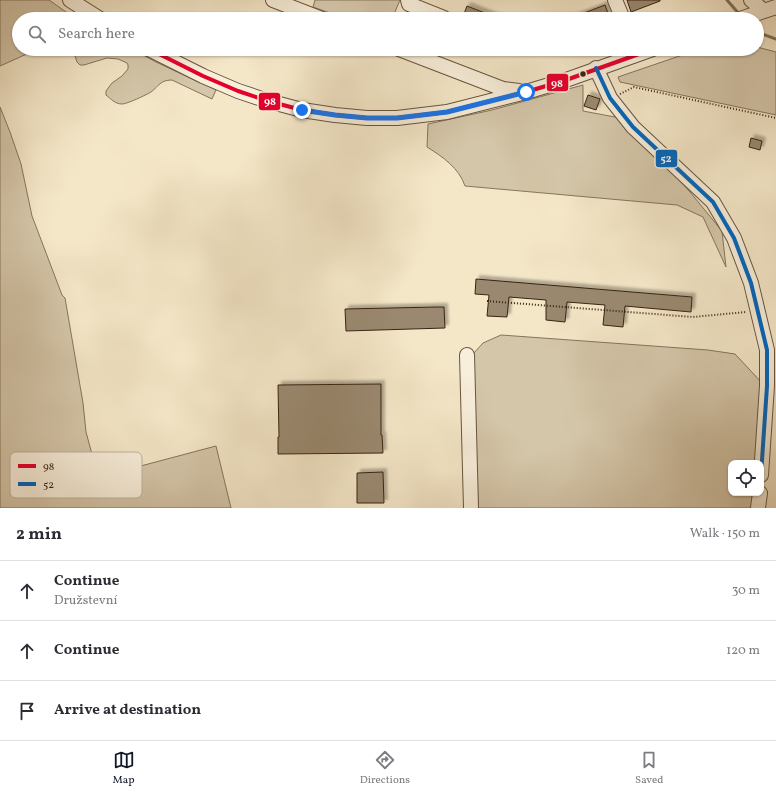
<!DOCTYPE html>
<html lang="en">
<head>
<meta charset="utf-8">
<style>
  body { margin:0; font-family:Vollkorn,serif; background:#f2f2f3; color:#2b2b33 }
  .controls { position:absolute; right:12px; bottom:12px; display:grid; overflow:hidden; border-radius:8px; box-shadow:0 1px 3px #0004 }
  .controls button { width:36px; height:36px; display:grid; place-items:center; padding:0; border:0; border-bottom:1px solid #e1e1e2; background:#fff; color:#2b2b33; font:20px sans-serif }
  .stop { position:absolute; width:12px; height:12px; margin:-9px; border:3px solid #1a73e8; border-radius:50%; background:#fff }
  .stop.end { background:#1a73e8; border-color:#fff; box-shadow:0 1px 4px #0008 }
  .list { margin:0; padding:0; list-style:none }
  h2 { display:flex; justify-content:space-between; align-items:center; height:52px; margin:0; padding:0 16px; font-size:17px }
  h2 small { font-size:13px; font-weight:400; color:#7c7c81 }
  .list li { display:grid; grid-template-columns:26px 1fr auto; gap:12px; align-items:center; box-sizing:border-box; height:60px; padding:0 16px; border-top:1px solid #e1e1e2 }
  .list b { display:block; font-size:15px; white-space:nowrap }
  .list p { margin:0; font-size:13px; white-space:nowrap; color:#7c7c81 }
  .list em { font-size:13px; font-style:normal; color:#7c7c81 }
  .icon { flex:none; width:22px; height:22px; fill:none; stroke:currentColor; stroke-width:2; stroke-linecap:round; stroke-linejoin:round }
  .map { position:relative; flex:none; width:776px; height:508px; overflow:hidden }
  .search { position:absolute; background:#fff; box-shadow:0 1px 3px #0004; left:12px; right:12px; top:12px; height:44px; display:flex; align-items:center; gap:10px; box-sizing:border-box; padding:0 14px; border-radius:22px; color:#7c7c81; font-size:15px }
  .sheet { height:232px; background:#fff }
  nav { display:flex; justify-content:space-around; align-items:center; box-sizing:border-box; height:56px; border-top:1px solid #e1e1e2; background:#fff; font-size:11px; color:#7c7c81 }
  nav a { display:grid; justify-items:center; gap:2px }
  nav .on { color:#111827 }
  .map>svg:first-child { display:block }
  .green { fill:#d4c6a9; stroke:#86745d }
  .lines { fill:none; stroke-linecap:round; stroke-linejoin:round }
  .stream { stroke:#83705a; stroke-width:3 }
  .building { fill:#9a8970; stroke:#392311; filter:url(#shadow) }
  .minor-casing { stroke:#68543f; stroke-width:16 }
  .path { stroke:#392311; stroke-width:2; stroke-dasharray:1 2; stroke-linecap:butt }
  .minor { stroke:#f8efdb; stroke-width:14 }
  .bus-1-casing { stroke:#f8efdb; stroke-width:7 }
  .bus-2-casing { stroke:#f8efdb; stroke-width:7 }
  .bus-1 { stroke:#e4002b; stroke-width:4 }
  .bus-2 { stroke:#0065bd; stroke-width:4 }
  .route { stroke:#1a73e8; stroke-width:5 }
  .bus-dot { fill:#392311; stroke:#f8efdb; stroke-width:1.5 }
  .key { fill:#f8efdb; stroke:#bfb29e; stroke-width:1 }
  .key-label { font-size:11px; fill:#392311 }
  .line-badge { stroke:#f8efdb; stroke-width:1.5 }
  .badge-label { font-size:11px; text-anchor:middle; font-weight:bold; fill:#fff }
</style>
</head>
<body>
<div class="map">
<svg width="776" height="508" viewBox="0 0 776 508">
  <defs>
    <filter id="shadow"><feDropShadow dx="3.5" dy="-3.5" stdDeviation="1" flood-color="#0004"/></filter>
  </defs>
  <rect width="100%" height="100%" fill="#f4e7c8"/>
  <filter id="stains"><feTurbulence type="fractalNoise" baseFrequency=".005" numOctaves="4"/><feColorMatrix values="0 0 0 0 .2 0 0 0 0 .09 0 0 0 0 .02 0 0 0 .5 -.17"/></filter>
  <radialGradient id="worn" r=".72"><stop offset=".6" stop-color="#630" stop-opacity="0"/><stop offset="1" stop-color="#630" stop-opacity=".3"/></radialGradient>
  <path class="green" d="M0,0h49l27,19h-57v30h19l-38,17z
    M315,0h85l-8,19h-45l-34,-12z
    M757,47l19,5v63l-156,-33 -2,-5 82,-28h57z
    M70,49h62l24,13 60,28 -4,9 -40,-19c-12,0 -13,6 -21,12 -5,3 -24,12 -29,12 -7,0 -11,-5 -16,-9v-4l6,-8 10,-7 6,-7v-4l-1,-2 -9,-4 -11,-1 -23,7h-4l-3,-3 -3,-9z
    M583,85v26l32,6 10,4 65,71 32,39 4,36 -23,-50 -26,-12 -212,-19c-6,-18 -22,-29 -38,-39l1,-23 64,-14z
    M0,107l10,25 11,32 11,52 30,79 3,3 18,105 3,29 10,37 7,7 113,-30 15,62h-231z
    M501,335l207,15 27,4 28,30 -6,79h-26v30h23l-1,15h-275l-5,-154 10,-11z"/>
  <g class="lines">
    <path class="stream" d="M727,0l13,15
      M757,32l19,7"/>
  </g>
  <path class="building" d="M627,0h33v1l-29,11z
    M605,5l5,14h-39v-1z
    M467,6l31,12v1h-36z
    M588,95l12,4 -4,11 -12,-4z
    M751,138l11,3 -2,9 -11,-3z
    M476,279l216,18 -1,15 -66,-6 -2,21 -20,-2 2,-20 -38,-3 -2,20 -19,-2v-20l-37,-3 -2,20 -20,-1 2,-21 -14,-1z
    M436,307h8l1,21 -99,3 -1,-22z
    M381,384v51h1l1,18 -105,1v-17h1l-1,-52z
    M383,472l1,31h-27v-30z"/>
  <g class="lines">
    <defs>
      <path id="minor" d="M70,0l30,19
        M273,0l49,19
        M408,0l1,4 35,14
        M615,0l8,19
        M751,0l13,11
        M740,19l36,-12
        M149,49l54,27 35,15 30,10 34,9 33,5 32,3h30l50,-6 79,-20 40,-12 87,-31
        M399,49l104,40 16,2
        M596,68l14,30 23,29 80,75 21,36 17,45 16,67v36l-6,89
        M467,355l4,153
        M758,508l2,-15"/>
    </defs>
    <use href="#minor" class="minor-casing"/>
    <path class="path" d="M620,94l14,-7 142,31
      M487,301l206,16 53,-5"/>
    <use href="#minor" class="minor"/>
    <defs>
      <path id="bus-1" d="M149,49l54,27 35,15 30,10 34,9 33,5 32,3h30l50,-6 79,-20 40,-12 87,-31"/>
      <path id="bus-2" d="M596,68l14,30 23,29 80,75 21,36 17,45 16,67v36l-6,89"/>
    </defs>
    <use href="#bus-1" class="bus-1-casing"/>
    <use href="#bus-2" class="bus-2-casing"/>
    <use href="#bus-1" class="bus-1"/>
    <use href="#bus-2" class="bus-2"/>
  </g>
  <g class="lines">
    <path class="route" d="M302,110l33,5 32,3h30l50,-6 79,-20"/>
  </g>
  <circle class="bus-dot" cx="583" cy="74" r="3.5"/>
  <rect x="10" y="452" width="132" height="46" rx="6" class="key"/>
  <rect x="18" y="464" width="18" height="4" fill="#e4002b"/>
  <rect x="18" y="482" width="18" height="4" fill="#0065bd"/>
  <g class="key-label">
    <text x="43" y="470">98</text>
    <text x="43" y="488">52</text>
  </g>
  <g class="line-badge">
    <rect x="546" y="73" width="23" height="19" rx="4" fill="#e4002b"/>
    <rect x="258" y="92" width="23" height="19" rx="4" fill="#e4002b"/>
    <rect x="655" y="149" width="23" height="19" rx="4" fill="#0065bd"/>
  </g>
  <g class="badge-label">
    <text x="557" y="87">98</text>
    <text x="270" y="105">98</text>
    <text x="666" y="162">52</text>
  </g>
  <rect width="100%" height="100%" filter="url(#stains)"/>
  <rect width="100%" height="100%" fill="url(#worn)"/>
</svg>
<div class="controls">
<button><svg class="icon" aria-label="locate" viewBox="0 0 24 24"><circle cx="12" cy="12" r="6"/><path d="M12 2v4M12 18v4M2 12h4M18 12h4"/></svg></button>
</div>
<div class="stop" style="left:526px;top:92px"></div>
<div class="stop end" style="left:302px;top:110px"></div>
<div class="search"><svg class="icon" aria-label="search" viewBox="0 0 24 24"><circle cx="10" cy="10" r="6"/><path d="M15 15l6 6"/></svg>Search here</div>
</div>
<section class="sheet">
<h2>2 min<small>Walk · 150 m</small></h2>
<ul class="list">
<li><svg class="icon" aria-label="ahead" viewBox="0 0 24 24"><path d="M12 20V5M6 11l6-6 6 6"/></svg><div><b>Continue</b><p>Družstevní</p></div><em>30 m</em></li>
<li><svg class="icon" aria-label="ahead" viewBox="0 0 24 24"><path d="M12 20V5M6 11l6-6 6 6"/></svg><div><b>Continue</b></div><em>120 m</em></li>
<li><svg class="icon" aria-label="arrive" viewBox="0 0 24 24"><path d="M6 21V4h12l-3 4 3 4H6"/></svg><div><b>Arrive at destination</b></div></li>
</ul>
</section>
<nav>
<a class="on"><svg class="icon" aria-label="map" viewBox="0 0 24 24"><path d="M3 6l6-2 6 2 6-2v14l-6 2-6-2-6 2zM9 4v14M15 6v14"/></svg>Map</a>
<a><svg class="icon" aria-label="directions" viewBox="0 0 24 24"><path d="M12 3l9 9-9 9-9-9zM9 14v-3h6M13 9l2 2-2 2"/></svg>Directions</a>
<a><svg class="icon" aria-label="saved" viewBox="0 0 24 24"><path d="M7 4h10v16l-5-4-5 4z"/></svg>Saved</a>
</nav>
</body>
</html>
